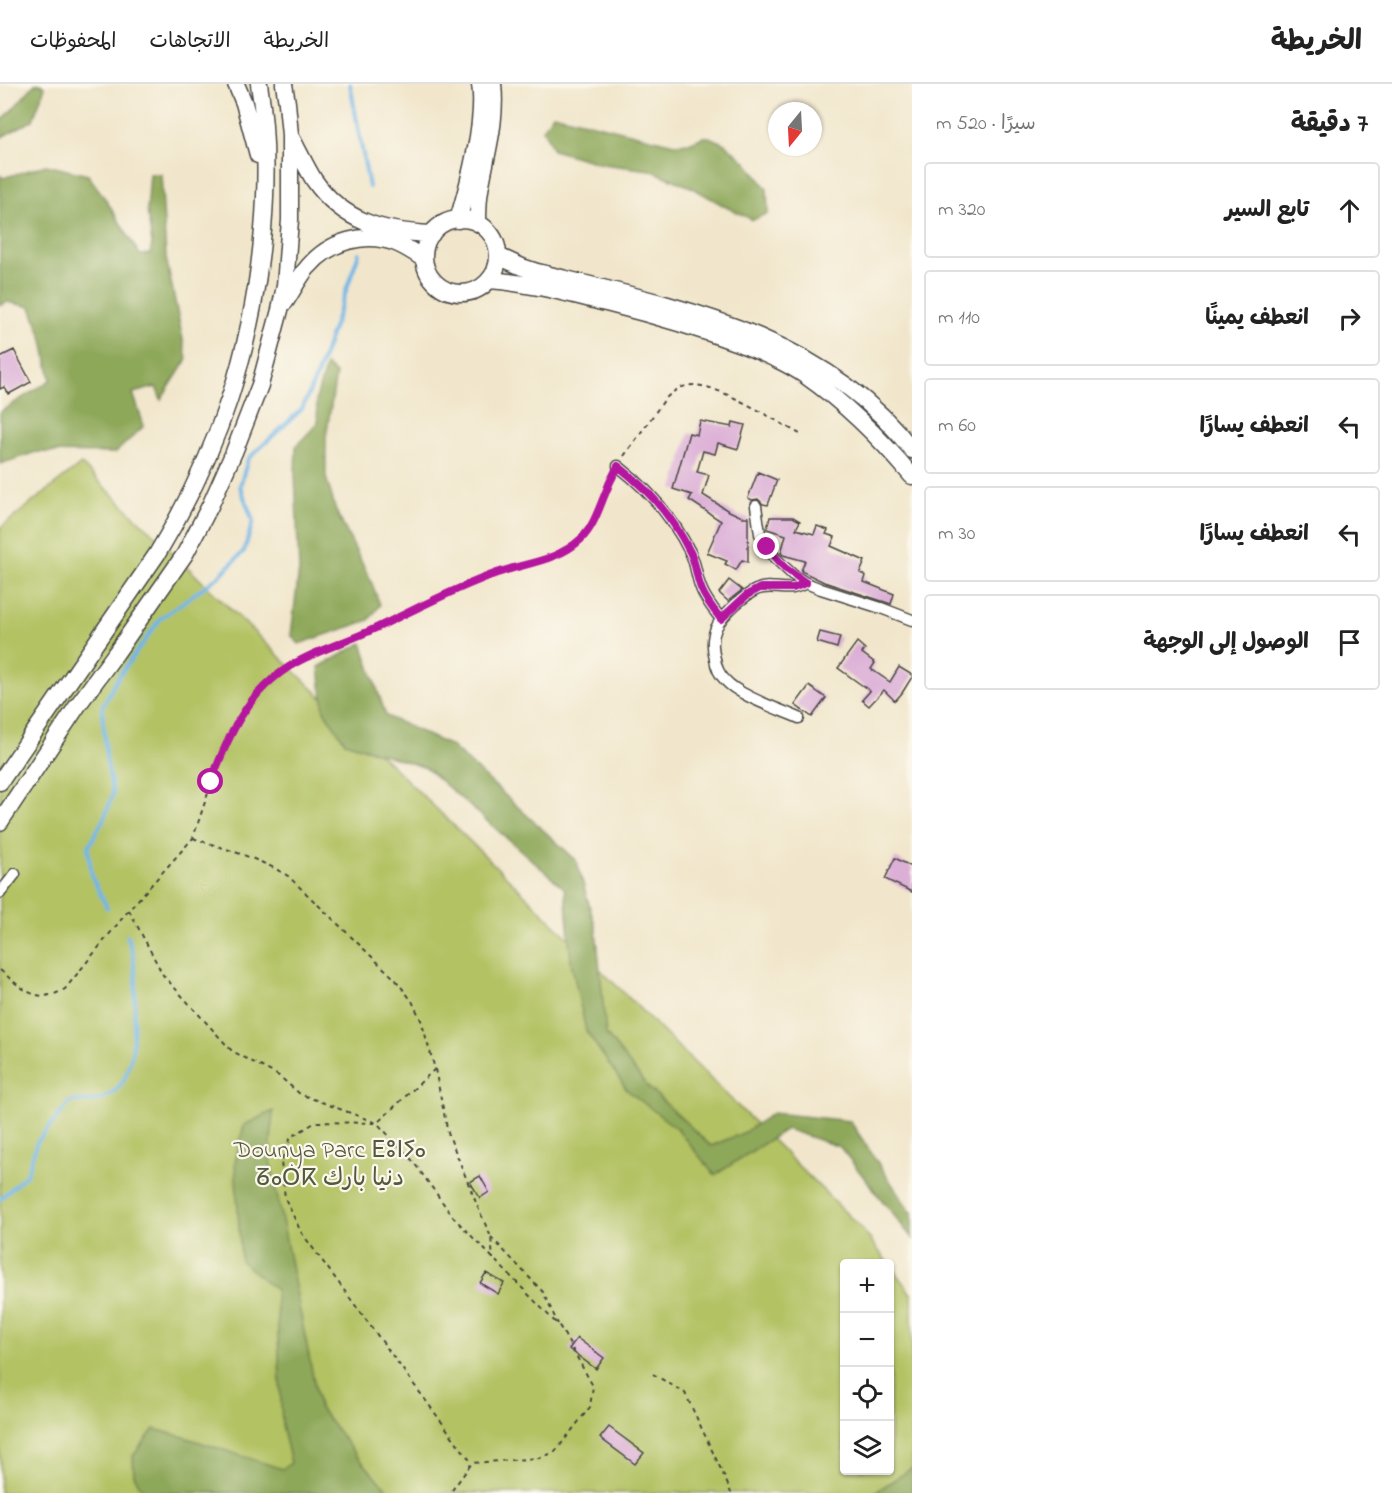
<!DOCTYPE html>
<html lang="ar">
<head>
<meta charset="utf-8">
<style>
  body { margin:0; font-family:"Indie Flower","Playpen Sans Arabic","Noto Sans Tifinagh",sans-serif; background:#f2f2f2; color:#222; direction:rtl }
  .controls { position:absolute; right:18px; bottom:18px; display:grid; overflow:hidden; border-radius:6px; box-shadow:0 2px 4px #0004 }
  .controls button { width:54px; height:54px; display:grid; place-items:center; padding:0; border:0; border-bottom:2px solid #e0e0e0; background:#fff; color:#222; font:30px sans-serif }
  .compass { position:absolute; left:768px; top:18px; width:54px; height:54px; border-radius:50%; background:#fff; box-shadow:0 2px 4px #0004; rotate:198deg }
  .stop { position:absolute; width:18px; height:18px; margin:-14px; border:4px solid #b5179e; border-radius:50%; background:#fff }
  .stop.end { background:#b5179e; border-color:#fff; box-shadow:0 2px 6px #0008 }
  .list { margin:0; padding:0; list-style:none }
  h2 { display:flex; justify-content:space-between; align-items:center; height:78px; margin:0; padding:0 24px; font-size:26px }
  h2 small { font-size:20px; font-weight:400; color:#767676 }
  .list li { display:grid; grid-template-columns:39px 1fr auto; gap:18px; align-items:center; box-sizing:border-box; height:96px; margin:0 12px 12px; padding:0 12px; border:2px solid #e0e0e0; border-radius:6px }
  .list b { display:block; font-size:22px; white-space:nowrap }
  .list em { font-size:20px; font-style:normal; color:#767676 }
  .icon { flex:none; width:33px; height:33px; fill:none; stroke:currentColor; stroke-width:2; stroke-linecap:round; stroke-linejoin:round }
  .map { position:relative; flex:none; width:912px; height:1409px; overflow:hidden; direction:ltr }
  header { display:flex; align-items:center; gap:36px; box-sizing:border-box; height:84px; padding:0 30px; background:#fff; border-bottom:2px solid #e0e0e0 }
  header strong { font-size:28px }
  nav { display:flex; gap:33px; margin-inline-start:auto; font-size:21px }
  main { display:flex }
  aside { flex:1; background:#fff }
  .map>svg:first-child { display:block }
  .green { fill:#b3c264; stroke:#6f7648; stroke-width:1.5 }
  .forest { fill:#8ea85a; stroke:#5c6a42; stroke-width:1.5 }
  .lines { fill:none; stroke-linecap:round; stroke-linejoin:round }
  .stream { stroke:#70b6e7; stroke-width:4 }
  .building { fill:#dcafd7 }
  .minor-casing { stroke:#494743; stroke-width:13 }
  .highway-casing { stroke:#494743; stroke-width:19 }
  .path { stroke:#494743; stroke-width:2; stroke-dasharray:4.5 4.5; stroke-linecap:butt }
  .minor { stroke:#fff; stroke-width:10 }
  .highway { stroke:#fff; stroke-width:16 }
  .route { stroke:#b5179e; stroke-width:8 }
  .labels { text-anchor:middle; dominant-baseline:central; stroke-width:4.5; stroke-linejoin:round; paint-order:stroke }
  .park-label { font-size:24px; fill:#54583c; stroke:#fbf7ec }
</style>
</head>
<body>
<header>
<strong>الخريطة</strong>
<nav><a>الخريطة</a><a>الاتجاهات</a><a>المحفوظات</a></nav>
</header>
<main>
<aside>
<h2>7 دقيقة<small>سيرًا · 520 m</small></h2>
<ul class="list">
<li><svg class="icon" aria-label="ahead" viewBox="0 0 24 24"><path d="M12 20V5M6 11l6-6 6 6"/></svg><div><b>تابع السير</b></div><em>320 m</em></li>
<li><svg class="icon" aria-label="right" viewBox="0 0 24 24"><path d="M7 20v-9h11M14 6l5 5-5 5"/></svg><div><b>انعطف يمينًا</b></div><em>110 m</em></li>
<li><svg class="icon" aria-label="left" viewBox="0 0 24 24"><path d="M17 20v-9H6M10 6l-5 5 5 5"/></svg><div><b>انعطف يسارًا</b></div><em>60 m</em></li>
<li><svg class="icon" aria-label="left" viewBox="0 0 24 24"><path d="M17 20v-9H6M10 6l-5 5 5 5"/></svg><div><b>انعطف يسارًا</b></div><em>30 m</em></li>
<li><svg class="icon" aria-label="arrive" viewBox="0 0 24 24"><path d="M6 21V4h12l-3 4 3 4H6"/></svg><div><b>الوصول إلى الوجهة</b></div></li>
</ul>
</aside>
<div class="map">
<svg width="912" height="1409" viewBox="0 0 912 1409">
  <rect width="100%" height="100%" fill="#fbf7ec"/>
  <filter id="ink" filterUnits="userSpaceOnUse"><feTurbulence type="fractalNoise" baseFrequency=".0167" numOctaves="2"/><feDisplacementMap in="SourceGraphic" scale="12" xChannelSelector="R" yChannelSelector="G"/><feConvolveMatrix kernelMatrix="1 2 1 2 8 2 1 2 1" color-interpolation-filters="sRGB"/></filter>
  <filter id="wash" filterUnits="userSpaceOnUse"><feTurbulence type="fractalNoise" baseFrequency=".008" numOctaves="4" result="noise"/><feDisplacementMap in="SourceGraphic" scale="24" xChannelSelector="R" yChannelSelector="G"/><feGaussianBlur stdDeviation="1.35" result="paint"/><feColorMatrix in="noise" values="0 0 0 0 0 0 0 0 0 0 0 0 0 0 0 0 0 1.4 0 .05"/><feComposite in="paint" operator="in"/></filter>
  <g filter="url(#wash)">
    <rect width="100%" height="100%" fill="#f1e6cb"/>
    <path class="green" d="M81,380l433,420 348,345 26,34 -44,1v206h46v-205l22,30v198h-912v-965z"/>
    <path class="forest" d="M35,0h7l3,3 -12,33 -33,18v-15z
      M553,30l121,30 15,-1 14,-6h6l16,7 21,18 21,27 1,24 -15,7 -25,-12 -37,-21 -41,-17 -48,-6 -49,-14 -10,-21z
      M46,81l42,10 18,25 34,55 10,-1 2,-10 -5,-34 3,-36h11l5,84 21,101 -26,41 -5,-13 -23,6 11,33 -29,27 -79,-1 -36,12v-52l51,-32 -8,-40 -12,-33 -24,-5 -7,3v-130l3,3z
      M326,281l10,9 -10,63v40l10,34 35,70 9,24 -11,15 -70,24 -8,-9 8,-65 -4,-96 1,-28 22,-23 -2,-24z
      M362,559l24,73 65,30 125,114 20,68 10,106 41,52 64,60 32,-13 30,-20 77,8 60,90 2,1v26l-72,-91 -54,-18 -71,46 -39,-47 -49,-38 -41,-59 -15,-69 -6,-73 -139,-121 -81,-26 -21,-31 -5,-44z
      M273,1027l-3,48 49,248 37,48 35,38h-247l-10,-18 -1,-19 21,-27 30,8 98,32 9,-6 -9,-38 -6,-135 -35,-29 -6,-99 9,-37z
      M912,1384v25h-38z"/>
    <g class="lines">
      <path class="stream" d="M350,0l19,103
        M107,824l-15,-31 -4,-29 17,-32 8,-22 -7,-37 -4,-50 15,-28 44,-61 57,-41 26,-26 9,-30 -13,-35 8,-27 54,-50 15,-34 42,-122
        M0,1115l27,-25 8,-26 2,-6 33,-40 6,-1 12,1 14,-3 13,-8 9,-11 8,-25 4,-75 -3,-26 -6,-18"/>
    </g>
    <g id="blocks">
      <path class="building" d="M14,266l17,32 -22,12 -5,-7 -4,2v-32z
        M700,337l32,6 1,-5 12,3 -7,24 -20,-6 -3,11 -12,-3 -6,21 12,3 -6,20 24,15 15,7h6v45l-6,-2 -6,10 -11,-6 2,-3 -20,-8 14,-32 -32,-21 3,-5 -19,-6 16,-56 8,2z
        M758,388l19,8 -9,25 -5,-1 -5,-5 -6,1 -4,-2z
        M770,433h23l7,4 -4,8 18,5 3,-8 11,4 -2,4 9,3 -4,9 34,15 -5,12 6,3 -2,6 30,12 -3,10 -67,-22 -23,-11 4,-10 -22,-6 -2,-2 5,-18 -19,-6z
        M729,496l13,10 -14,11 -9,-8z
        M820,548l20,5 -3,11 -20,-6z
        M857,558l8,7 -3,4 13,10 -4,6 19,13 9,-15 13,8v2l-10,16 -7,8 -11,-11 -15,16 -7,-6 8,-9 -32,-23z
        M809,602l17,12 -14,19 -17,-12z
        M895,774l17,9v25l-27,-13z
        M480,1092l9,16 -9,6 -10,-16z
        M486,1189l18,10 -6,11 -18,-11z
        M577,1254l27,20 -8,11 -27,-20z
        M609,1343l35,26 -9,11 -35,-26z"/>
    </g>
  </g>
  <g filter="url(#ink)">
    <use href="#blocks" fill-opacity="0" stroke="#494743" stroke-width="1.5"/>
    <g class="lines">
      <defs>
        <path id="minor" d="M618,382c30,23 55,52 72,86 6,11 6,24 11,36 4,11 12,21 20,31
          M756,422l4,28 15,24 18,17 13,8 15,6 60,19 31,12
          M799,634c-20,-9 -60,-22 -74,-38 -5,-5 -9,-13 -10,-21 -7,-26 3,-39 22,-56 6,-5 12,-10 19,-13 12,-6 25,0 37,-2 5,-1 9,-3 13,-5
          M0,809l15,-19"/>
        <path id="highway" d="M236,0l8,19 14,52
          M292,55c7,13 14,28 22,41 29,42 69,52 118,54
          M424 172a37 37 0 1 1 74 0a37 37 0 1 1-74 0Z
          M458,136c11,-37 28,-99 22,-136
          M478,139c0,-11 0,-22 2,-33 6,-36 17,-68 13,-106
          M498,172l24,11 15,5c133,33 287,61 375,178
          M489,196c42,3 81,14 121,24 44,11 88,24 131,40 22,9 45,18 65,32 40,28 75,63 106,100
          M285,218c8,-12 14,-25 23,-35 22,-26 57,-36 88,-24 10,4 19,10 28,16
          M0,698l157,-228c62,-103 96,-204 106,-324 4,-49 4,-98 -4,-146
          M0,738l78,-117 38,-52 69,-99 25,-48 24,-54 26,-67 20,-75 5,-24 5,-66v-85l-3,-32 -3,-19"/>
      </defs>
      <use href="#minor" class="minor-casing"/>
      <use href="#highway" class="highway-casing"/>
      <path class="path" d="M624,372l41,-57c8,-8 17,-14 29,-14 28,1 80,35 106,49
        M193,754c32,11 66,20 95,38l107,103 17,22 9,19 14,49 13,64 31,77 12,27 2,22
        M129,826l34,65 69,76 47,25 21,18 77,29 35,37 42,58 106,109 33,59 -3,21 -35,45 -15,6 -68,5 -22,30
        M0,886c22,18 36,36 65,19l64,-79 64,-72 29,-87 13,-26 16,-26 19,-19 15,-12 18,-10 70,-29 78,-37 46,-19 16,-5 20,-4 31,-13 17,-12 13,-17 20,-48
        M435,985l-58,54 -61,-1 -25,15 -10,25 4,36 16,34 171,231
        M491,1153l52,55 15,32
        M653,1290l32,19 40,85 6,15"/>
      <use href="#minor" class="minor"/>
      <use href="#highway" class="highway"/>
    </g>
  </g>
  <g class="lines" filter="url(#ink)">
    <path class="route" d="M211,698c19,-52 41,-99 94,-124 23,-11 48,-19 71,-30 40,-19 79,-40 121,-55 28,-10 61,-12 84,-34 11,-11 16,-25 22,-40 4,-11 9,-22 15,-33 30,23 56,53 72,86 6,11 6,24 11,36 4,11 12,21 20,31l26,-24 13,-7h33l13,-5 -21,-15 -18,-21"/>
  </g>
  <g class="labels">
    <g class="park-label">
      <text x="330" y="1067">Dounya Parc ⴹⵓⵏⵢⴰ<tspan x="330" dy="28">ⵒⴰⵔⴽ دنيا بارك</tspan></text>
    </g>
  </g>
</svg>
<div class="controls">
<button>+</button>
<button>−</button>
<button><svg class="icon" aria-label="locate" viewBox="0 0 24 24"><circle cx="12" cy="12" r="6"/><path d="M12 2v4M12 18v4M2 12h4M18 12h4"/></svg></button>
<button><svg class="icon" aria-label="layers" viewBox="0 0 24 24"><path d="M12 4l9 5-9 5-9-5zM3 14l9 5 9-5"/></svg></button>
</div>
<svg class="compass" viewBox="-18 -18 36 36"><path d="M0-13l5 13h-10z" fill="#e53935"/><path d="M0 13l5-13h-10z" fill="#767676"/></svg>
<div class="stop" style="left:211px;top:698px"></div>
<div class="stop end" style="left:767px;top:463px"></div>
</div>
</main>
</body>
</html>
